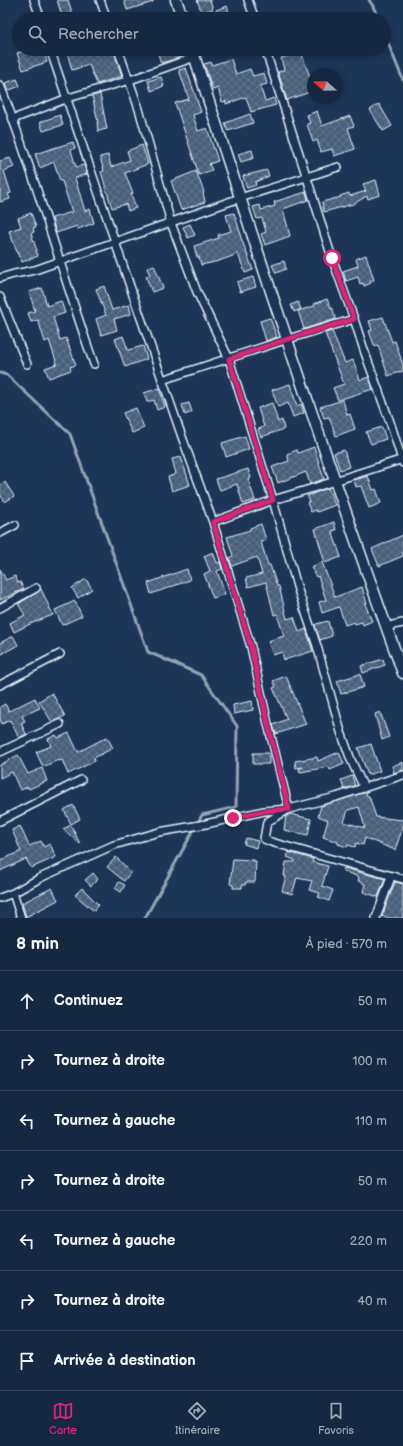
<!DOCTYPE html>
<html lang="fr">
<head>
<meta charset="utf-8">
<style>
  body { margin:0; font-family:"Balsamiq Sans",sans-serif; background:#23344c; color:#f1f3f6 }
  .compass { position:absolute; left:307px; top:68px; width:36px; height:36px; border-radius:50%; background:#162841; box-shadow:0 2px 6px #0003; rotate:290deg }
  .stop { position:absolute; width:12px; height:12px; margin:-9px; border:3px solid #db2777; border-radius:50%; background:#fff }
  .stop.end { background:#db2777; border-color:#fff; box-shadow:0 1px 4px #0008 }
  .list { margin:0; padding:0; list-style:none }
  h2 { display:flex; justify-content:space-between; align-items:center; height:52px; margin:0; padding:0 16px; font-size:17px }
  h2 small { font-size:13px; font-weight:400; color:#9ea6b1 }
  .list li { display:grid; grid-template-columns:26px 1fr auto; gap:12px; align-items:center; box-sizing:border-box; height:60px; padding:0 16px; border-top:1px solid #35445a }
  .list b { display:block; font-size:15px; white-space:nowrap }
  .list em { font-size:13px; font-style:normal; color:#9ea6b1 }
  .icon { flex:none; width:22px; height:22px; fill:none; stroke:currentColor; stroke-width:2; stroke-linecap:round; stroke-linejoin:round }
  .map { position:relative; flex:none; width:403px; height:918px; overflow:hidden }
  .search { position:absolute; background:#162841; box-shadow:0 2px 6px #0003; left:12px; right:12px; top:12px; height:44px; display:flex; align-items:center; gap:10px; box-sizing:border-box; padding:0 14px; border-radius:22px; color:#9ea6b1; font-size:15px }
  .sheet { height:472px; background:#162841 }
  nav { display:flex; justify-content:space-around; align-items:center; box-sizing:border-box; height:56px; border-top:1px solid #35445a; background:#162841; font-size:11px; color:#9ea6b1 }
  nav a { display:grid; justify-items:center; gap:2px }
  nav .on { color:#db2777 }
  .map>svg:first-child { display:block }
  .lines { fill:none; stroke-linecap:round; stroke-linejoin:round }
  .stream { stroke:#95a4b5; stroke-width:3 }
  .building { fill:url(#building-cross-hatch); stroke:#e8f1f8; fill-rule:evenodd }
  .street-casing { stroke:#e8f1f8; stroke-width:10 }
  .secondary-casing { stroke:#e8f1f8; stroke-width:13 }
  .street { stroke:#1d3557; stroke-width:7 }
  .secondary { stroke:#1d3557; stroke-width:10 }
  .route { stroke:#db2777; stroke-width:5 }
</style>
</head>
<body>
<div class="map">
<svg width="403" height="918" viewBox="0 0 403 918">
  <defs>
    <pattern id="building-cross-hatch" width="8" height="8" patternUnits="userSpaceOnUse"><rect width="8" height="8" fill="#495e7a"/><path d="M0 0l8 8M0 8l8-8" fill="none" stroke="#63768e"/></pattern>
  </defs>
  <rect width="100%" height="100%" fill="#1d3557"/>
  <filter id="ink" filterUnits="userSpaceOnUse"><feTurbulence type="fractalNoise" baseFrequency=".025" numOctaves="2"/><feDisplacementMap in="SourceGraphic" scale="8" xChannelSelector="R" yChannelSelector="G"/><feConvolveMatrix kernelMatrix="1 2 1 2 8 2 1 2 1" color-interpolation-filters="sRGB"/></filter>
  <g filter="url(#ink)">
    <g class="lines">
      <path class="stream" d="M369,0l4,6 5,13
        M384,33l19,47
        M0,373l7,2 63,59 78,218 53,23 36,51 -1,81 -34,8 -57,103"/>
    </g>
    <path class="building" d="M57,0h11l6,19h-11z
      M124,0h29v2l-26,8z
      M197,0h13l3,9 -11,4z
      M227,6l4,13h-12l-3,-9z
      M30,49h13l4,13 -24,8 -6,-17z
      M66,49h47l9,27 -25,8 -8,-19 -17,5z
      M164,49h14l3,8 -20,6 -4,-12z
      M301,52l12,33v6l-26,9 -9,-28 6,-2 -3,-12z
      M231,59l5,15 14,-5 3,7 11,-3 3,11 -7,2 5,15 9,-3 2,7 -25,7 -5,-15 -20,7v-3l-4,1 -4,-14 -5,2 -9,-26 7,-2 1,3z
      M186,68l15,44 -8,3 5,16 9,-3 11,33 -9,3 3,6 -13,5 -24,-72 14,-4 -10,-29z
      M161,77l3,9 -13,5 -3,-10z
      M17,79l3,7 -13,5 -2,-8z
      M100,94l7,35 -9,2 -1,-9h1l-6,-26z
      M379,104l13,22 -9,5 -13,-21z
      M317,111l5,15 28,-10 4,10 -6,2 7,21 -21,7 -2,-7 -11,3 -4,-12 -4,2 -6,-18 3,-1 -3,-8z
      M250,114l3,9 -25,8 -3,-8z
      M60,115l3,10 -20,6 -3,-9z
      M73,142l2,6 -4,2 5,17 8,-2 3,9 -12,4 10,33 5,-2 4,14 -16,6 -1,-3 -21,7 -4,-15 20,-6 -10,-31h-2l-6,-19 -14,6 -5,-14z
      M142,145l6,19 -23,9 8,21h-2l5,14 -8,3 -2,-7 -14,4 -11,-36 3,-1 -4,-14 8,-2 3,12 19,-7 -3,-9z
      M252,150l2,8 -13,4 -3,-8z
      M10,158l4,9 -10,4 7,22 -3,1 2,5 -10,3v-41z
      M267,170l2,6 -14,6 1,3 -9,3 -4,-12z
      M196,171l8,21h-1l2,10 -24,8 -10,-29z
      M376,180l4,15 -12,4 -1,-3 -14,8 -29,8 -2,-10 19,-5 -1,-1 9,-3 1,3 16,-5 -3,-7z
      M306,192l2,8 -25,9 7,27 -25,9 -4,-11 5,-2 -4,-14 -5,1 -4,-12 7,-2 1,5 14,-4 -1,-4z
      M31,213l5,14 -3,1 1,4 -3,1 6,18h-1l2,5 -16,6 -2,-5h-1l-10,-26 12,-4 -3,-9z
      M234,213l7,22h-1l13,35 -8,3 -7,-19 -19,7 -18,4 -2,-8h-2l-3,-11 25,-8 -1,-3 13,-4 -5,-16z
      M190,224l5,11 -7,3 -5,-11z
      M366,255l8,25 -4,1 1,2 -7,3 -1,-3 -3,1 -2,-7 -12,4 -3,-10 15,-5 -2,-7z
      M284,261l2,8 -10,4 -4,-8z
      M154,265l9,23 -11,4 -6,-15 4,-2 -3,-7z
      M253,277l3,10 -16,5 -3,-10z
      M104,286l8,24 17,-5 2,9 -17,5 3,11 -16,5 -5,-16 10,-4 -10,-26z
      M42,288l5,18 14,-5 4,12 -12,4 7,23 6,-2 10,27 -6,2 1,3 -22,8 -4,-10 12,-4 -8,-24 -4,2 -7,-22 -7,2 -3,-9 7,-2 -6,-19z
      M327,299l4,9h1l4,11 -32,10 -6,-18 17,-5 -1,-2z
      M298,302l3,7 -7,3 -3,-7z
      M383,317l9,25 3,-1 8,24v6l-15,5 -10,-31 -3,2 -6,-16 3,-1 -3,-9z
      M270,318l7,19 -11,4 -6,-20z
      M332,331l13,32 8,-3 7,20 9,-3 4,12 -35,11 -5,-12 11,-4 -19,-51z
      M123,336l5,14 15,-4 4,13 -22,8 -10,-28z
      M290,384l7,22 4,-2 3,9 -11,4 -5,-14 -10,4 -6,-17z
      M159,388l6,19 -8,3 -3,-10 -7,2 -3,-9z
      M343,400l4,15 3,-1 5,15 -19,7 -7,-19 -5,1 -4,-11z
      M189,403l3,9 -7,3 -3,-10z
      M272,403l6,19 4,-2 2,9 -23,8 -3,-8 6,-2 -6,-19z
      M136,408l8,20 -12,5 -9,-20z
      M382,427l4,12 -15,5 -5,-12z
      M245,436l4,13 -23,8 -4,-14z
      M314,447l10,32 -14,5 -4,-12 -28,11 -6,-16 17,-6 -2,-7 10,-4 1,3z
      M344,450l5,17 -9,3 -6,-17z
      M181,457l9,28 -18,6 -4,-14 8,-3 -4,-15z
      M248,469l3,9 -3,1 7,21 -12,4 -6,-20 -17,6 -4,-11z
      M368,476l5,14 3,-1 5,14 -12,5 -8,-22 -5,1 -2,-7z
      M5,482l9,14 -9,6 -5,-8v-9z
      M328,488l7,17 -18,7 -1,-2 -5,2 -4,-9 3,-2 -3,-5z
      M334,522l2,8 -4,1 9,26 -16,6 -10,-34z
      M261,524l5,16 -5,2 7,23h2l7,21h2l8,33 7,-2 5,15 7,-3 7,22 -29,9 -2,-8 -9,3 -5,-14 16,-5 -7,-22 -3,1 -8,-33 -18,5 -2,-9 16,-4 -5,-17 -25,9 -3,-8 4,-2 -6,-19 23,-7v-2z
      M403,535v21l-24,10 -7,-17z
      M213,552l4,11 3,-1 2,7 -5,2 8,23 -12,4 -9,-24 6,-3 -6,-15z
      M322,562l13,35 27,-10 5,17h-2l7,17 -9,4 -1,-3 -7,2 -1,-2 -9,3 -6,-18 -17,6 -3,-11 7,-2 -8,-24 -2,1 -5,-10z
      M0,569l6,11 9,-4 3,7 2,-1 4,7 -24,11z
      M187,569l3,11 -39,14 -3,-11z
      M86,579l6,10 -14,9 -6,-10z
      M41,589l12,26 -23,9 -16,8 -4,-9 15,-8 -7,-11 20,-12z
      M75,601l7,15 -20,9 -7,-15z
      M328,621l4,15 -12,4 -5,-14 1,-2z
      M13,636l5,9 -18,10v-12z
      M383,659l2,6 -22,8 -2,-7z
      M360,674l4,13 -23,7 -4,-13z
      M286,676l20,48 -30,10 -3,-9 14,-6 -14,-31 3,-1 -3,-6z
      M52,693l13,23 -13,6 -13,-21z
      M35,698l5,10 -18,8 3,5 -4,2 5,11 -7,4 -9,-18 -8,4 -2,-5v-12l5,-3 4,7z
      M252,701l1,9 -19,4 -1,-9z
      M380,712l9,25 -7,3 -7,-26z
      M69,733l9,19 29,-15 6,11 -19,10 1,3 -27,13 -6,-14 -3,1 -1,-1 -15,7 -7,-15 15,-6 -3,-7 8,-4 2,3z
      M371,744l9,27 -12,4 -10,-27z
      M339,752l5,12 -14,6 -1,-3 -29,5 -1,-3 4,-2 -7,1 -1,-7 22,-4 1,4z
      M253,753h16v11h-16z
      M18,755l10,19 14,-6 5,13 -18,8 -1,-2 -8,3 -8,-18 -12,6v-13z
      M403,762v8l-9,3 -2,-7z
      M352,776l3,10 -11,3 -3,-9z
      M366,792l1,4h2l7,21 27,3v7l-8,23 -30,-12 -2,7 -7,-2 -1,4 -7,-2 -1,2 -9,-3v-2l-15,-5 5,-17 -10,-4 3,-10zM359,807l6,21 -21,-6 4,-12z
      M73,805l7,14 -9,5 -7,-14z
      M290,814l21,5 -3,16 -24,-5 2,-14z
      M71,825l9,19 -17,-15z
      M20,826l9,20 12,-5 3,6 6,-3 6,13 -25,11 -5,-9 -26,12v-10l21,-10 -9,-21z
      M246,838l12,3 -2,7 -12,-4z
      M288,852l25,7 -1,3 16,4 -6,20 11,4 -4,11 -11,-4 2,-4 -11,-3 3,-9 -15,-3 -5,16 -10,-3 4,-15h-2l2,-14h9v-2l-8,-3z
      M116,857l15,15 -7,9 -17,-14z
      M233,859l20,1 -1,1h4l-1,21h-9l-1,3h-3v3h-9v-3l-3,-1z
      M344,868l41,11 -7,18 -15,-5 2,-8 -7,-3 1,-4 -16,-6z
      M93,873l5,6 -7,7 -6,-6z
      M119,882l6,3 -4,7 -6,-4z
      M395,882l8,2v34h-17l-4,-2z
      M52,888l6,12 -32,17 -4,-14z
      M82,888l17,17 -5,6 -19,-16z"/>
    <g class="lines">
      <defs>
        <path id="street" d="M34,0l7,19
          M100,0l7,19
          M248,0l7,19
          M118,49l21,60 32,114 26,69 32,67 44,141 25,90 19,56 24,86 10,28 13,28
          M265,49l42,129 25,80 22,61 11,34 26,72 12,38
          M0,85c36,91 61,187 94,279
          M13,119l55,-21 62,-18 65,-23
          M0,278l14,-4 21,-4 205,-72 98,-31
          M0,297l27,67
          M162,380l126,-41 66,-20
          M213,522l60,-22 37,-11 93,-30
          M0,533l15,-8
          M0,608l36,-20
          M387,627l6,-2 10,-2
          M0,685l60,-31
          M0,752l60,-28
          M403,775l-67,22 -47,12 -22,13 -3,17 7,3 132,37
          M0,821l81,-41
          M13,893l8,25
          M0,898l13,-5 29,-16 72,-32 45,-13 47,-8 58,-13 25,-2 -21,-85 -17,-77 -38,-125 -32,-88 -48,-139 -83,-246
          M376,918l15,-41"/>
        <path id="secondary" d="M176,0l7,19
          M192,49c67,209 136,418 211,624"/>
      </defs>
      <use href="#street" class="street-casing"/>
      <use href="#secondary" class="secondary-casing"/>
      <use href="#street" class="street"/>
      <use href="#secondary" class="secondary"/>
    </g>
  </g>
  <g class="lines" filter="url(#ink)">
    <path class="route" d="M233,818l31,-7 25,-2 -21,-85 -17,-77 -38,-125 60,-22 -44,-141 59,-20 66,-20 -22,-61"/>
  </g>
</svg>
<svg class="compass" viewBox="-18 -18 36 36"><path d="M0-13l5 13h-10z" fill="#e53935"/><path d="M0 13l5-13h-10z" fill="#9ea6b1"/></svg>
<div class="stop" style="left:332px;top:258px"></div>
<div class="stop end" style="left:233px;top:818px"></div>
<div class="search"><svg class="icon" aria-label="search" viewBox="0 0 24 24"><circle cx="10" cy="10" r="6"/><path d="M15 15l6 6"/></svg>Rechercher</div>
</div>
<section class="sheet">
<h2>8 min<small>À pied · 570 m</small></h2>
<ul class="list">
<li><svg class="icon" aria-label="ahead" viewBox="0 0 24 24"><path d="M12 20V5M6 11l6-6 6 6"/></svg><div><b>Continuez</b></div><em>50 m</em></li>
<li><svg class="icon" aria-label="right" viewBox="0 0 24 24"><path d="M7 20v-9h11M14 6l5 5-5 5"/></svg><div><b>Tournez à droite</b></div><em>100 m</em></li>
<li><svg class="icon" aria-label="left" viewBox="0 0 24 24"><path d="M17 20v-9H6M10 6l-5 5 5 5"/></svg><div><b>Tournez à gauche</b></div><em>110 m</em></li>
<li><svg class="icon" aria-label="right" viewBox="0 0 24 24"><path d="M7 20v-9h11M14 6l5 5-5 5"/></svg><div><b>Tournez à droite</b></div><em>50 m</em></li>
<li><svg class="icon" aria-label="left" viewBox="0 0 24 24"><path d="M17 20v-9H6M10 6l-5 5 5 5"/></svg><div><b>Tournez à gauche</b></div><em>220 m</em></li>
<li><svg class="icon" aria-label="right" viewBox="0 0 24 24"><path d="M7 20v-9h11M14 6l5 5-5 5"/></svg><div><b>Tournez à droite</b></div><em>40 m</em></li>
<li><svg class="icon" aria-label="arrive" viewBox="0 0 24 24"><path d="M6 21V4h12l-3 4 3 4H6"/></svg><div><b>Arrivée à destination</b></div></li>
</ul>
</section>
<nav>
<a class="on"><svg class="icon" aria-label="map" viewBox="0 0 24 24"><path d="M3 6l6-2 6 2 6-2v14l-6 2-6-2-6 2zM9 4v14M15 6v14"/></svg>Carte</a>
<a><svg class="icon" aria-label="directions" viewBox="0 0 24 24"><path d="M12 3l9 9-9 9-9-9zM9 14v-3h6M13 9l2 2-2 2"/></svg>Itinéraire</a>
<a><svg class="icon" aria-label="saved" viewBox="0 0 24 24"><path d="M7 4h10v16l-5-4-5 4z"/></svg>Favoris</a>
</nav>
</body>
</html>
